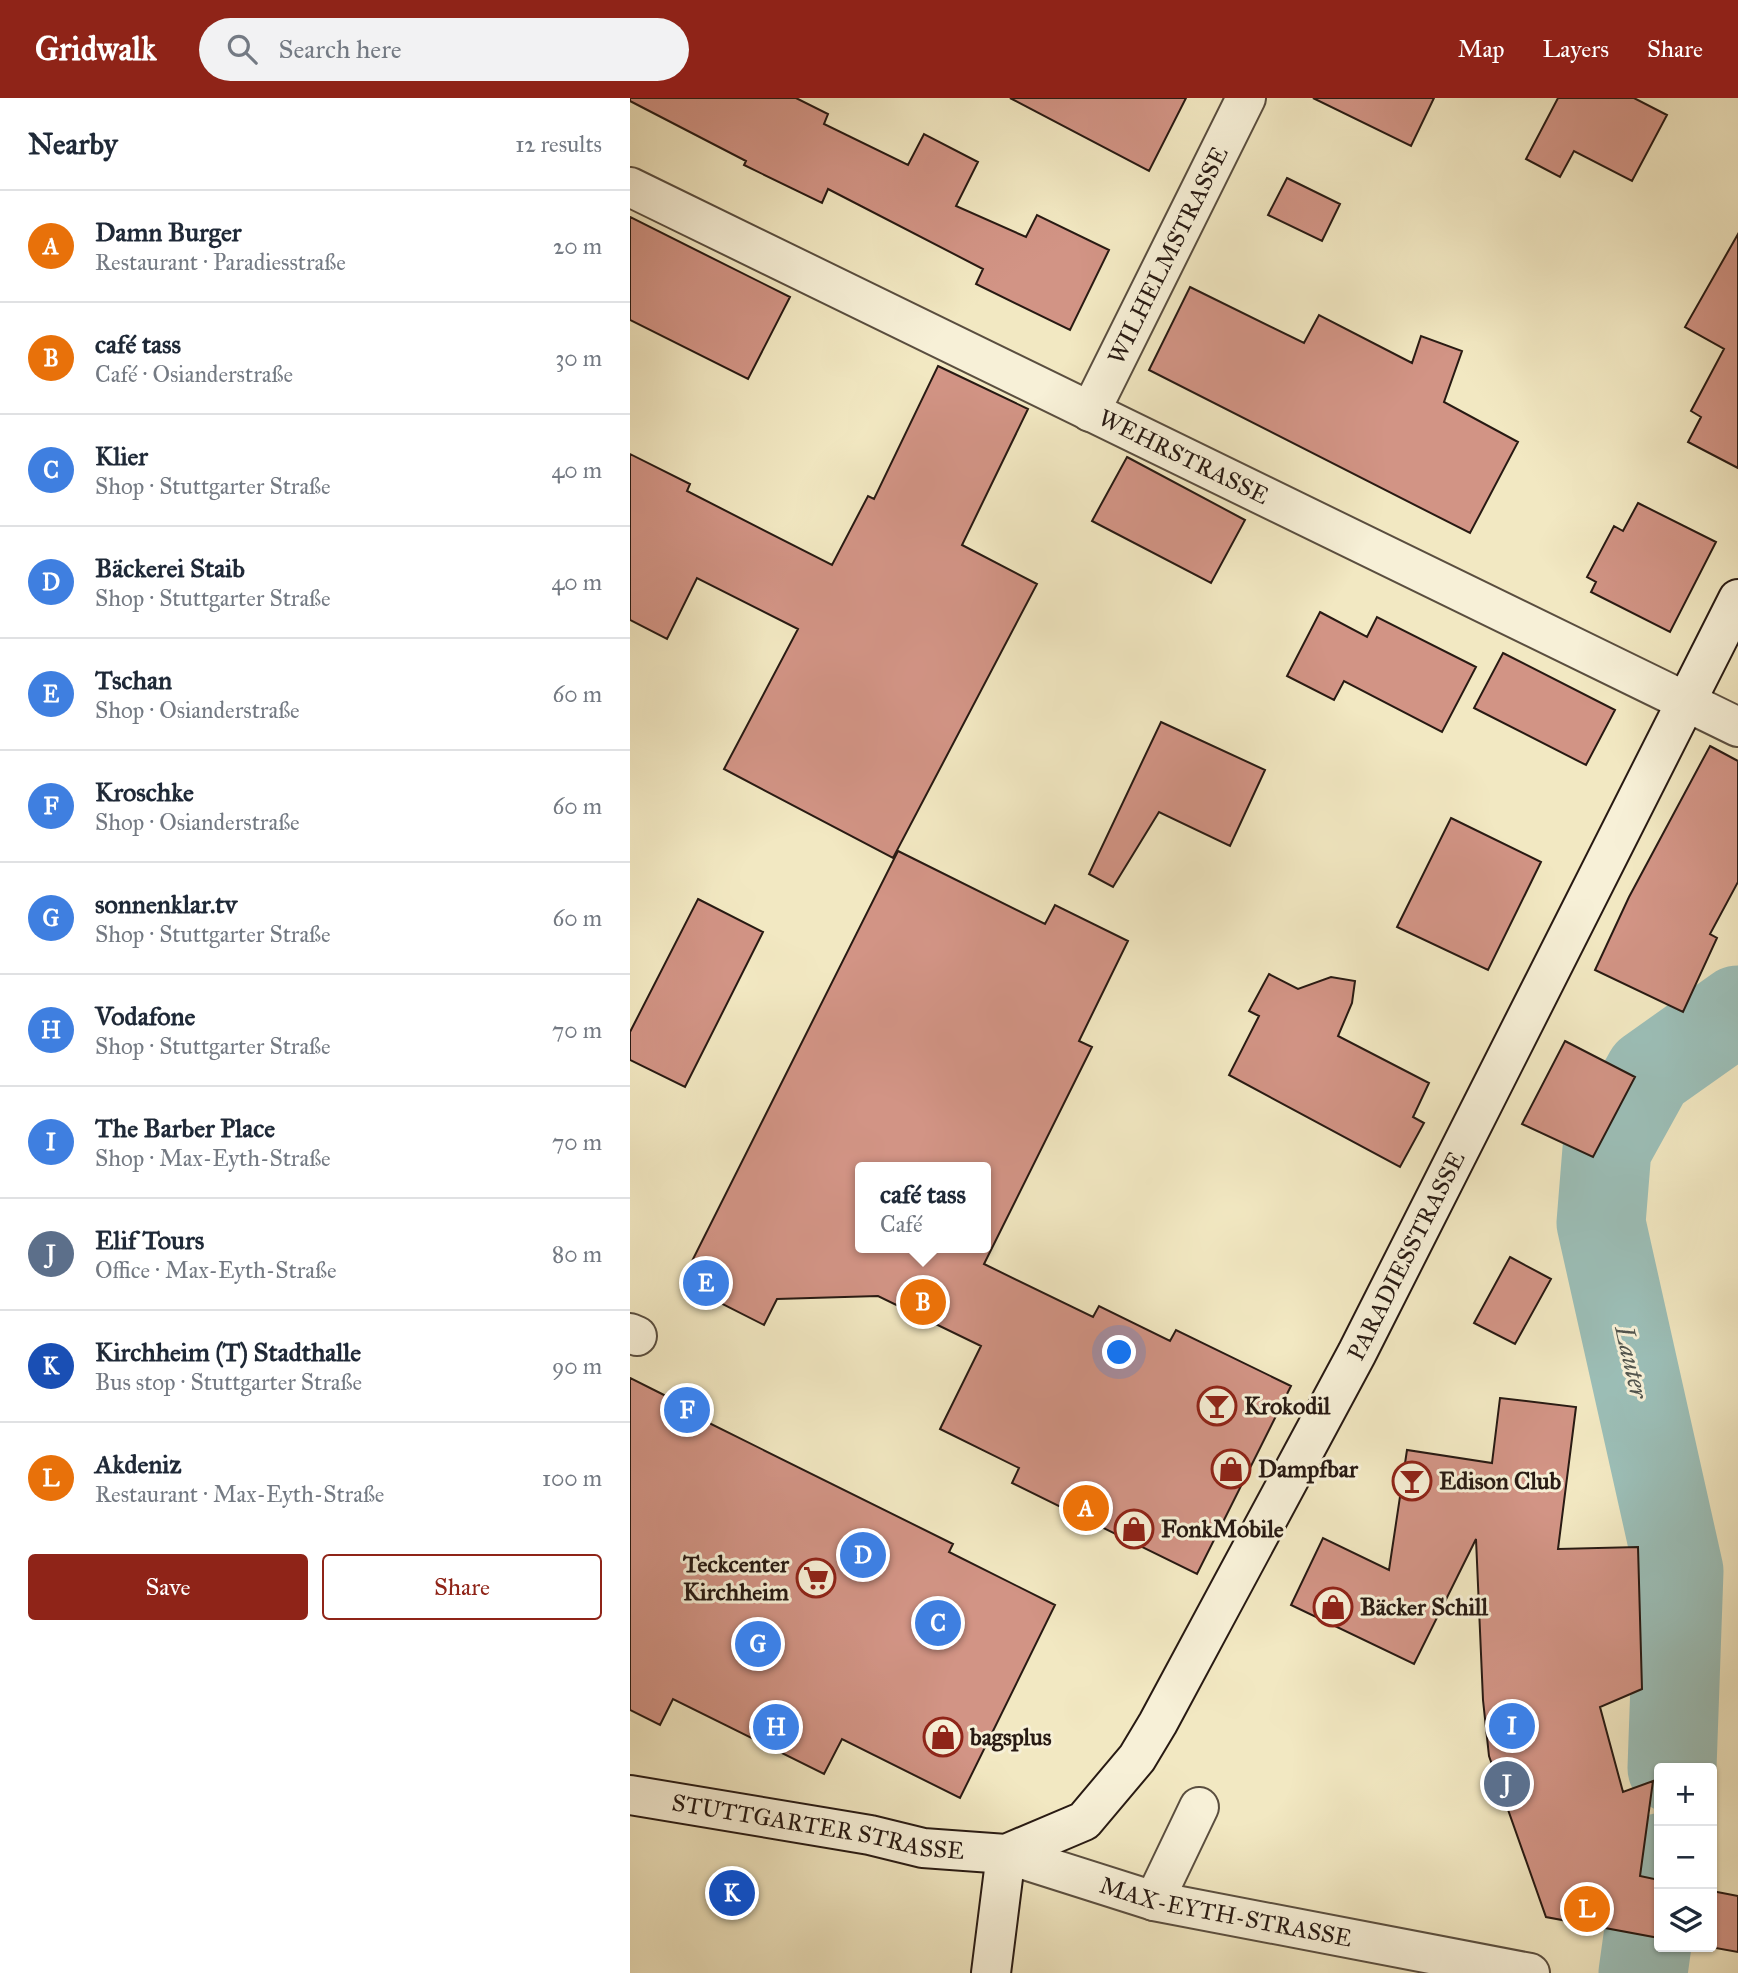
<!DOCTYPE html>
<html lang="en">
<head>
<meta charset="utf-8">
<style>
  body { margin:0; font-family:"IM FELL Great Primer",serif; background:#f2f2f3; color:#1f2937 }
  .controls { position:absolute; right:21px; bottom:21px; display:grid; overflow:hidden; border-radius:7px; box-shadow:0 2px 5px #0004 }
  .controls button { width:63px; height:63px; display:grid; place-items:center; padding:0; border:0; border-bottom:2px solid #e0e1e3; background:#fff; color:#1f2937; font:35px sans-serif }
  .you { position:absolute; left:490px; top:1255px; width:24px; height:24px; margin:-18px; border:5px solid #fff; border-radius:50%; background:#1a73e8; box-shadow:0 0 0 10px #1a73e833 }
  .badge { display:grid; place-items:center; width:46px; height:46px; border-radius:50%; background:#8f2418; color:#fff; font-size:23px; font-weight:700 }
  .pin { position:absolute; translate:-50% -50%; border:4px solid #fff; box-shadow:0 2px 7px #0006 }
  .popup { position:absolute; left:225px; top:1064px; width:136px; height:91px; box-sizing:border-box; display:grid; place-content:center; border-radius:7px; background:#fff; filter:drop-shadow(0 2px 5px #0005); font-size:23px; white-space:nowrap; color:#747a83 }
  .popup b { font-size:26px; color:#1f2937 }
  .popup::after { content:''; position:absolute; left:50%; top:100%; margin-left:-14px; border:14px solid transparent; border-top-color:#fff }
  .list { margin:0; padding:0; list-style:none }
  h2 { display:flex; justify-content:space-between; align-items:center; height:91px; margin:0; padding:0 28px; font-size:30px }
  h2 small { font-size:23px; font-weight:400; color:#747a83 }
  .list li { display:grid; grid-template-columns:46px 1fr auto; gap:21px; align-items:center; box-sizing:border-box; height:112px; padding:0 28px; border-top:2px solid #e0e1e3 }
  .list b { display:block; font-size:26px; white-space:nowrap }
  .list p { margin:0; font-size:23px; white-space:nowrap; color:#747a83 }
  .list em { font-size:23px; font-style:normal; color:#747a83 }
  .actions { display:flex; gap:14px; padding:21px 28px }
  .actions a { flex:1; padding:16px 0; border:2px solid #8f2418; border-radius:7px; text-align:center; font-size:24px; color:#8f2418 }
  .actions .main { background:#8f2418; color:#fff }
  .icon { flex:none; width:38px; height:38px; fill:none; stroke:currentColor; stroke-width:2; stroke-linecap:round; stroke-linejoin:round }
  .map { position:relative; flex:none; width:1108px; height:1875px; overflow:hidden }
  header { display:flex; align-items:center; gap:42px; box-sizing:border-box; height:98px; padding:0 35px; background:#8f2418; color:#fff }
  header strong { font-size:33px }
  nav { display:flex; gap:38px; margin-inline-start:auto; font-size:24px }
  .search { width:490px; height:63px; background:#f2f2f3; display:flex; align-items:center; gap:18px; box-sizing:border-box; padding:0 24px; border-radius:38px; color:#747a83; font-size:26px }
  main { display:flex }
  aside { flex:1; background:#fff }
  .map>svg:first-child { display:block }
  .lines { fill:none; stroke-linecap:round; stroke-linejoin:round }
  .river { stroke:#9cbfb8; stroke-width:89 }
  .building { fill:#d29485; stroke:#281a13; stroke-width:2; fill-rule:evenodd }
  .street-casing { stroke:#5a4e3f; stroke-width:42 }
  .secondary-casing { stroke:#281a13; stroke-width:42 }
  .street { stroke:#f7f0d7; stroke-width:38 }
  .secondary { stroke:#f7f0d7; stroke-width:38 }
  .labels { text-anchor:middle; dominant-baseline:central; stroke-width:6; stroke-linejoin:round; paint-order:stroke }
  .street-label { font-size:24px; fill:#281a13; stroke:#f7f0d7 }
  .poi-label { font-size:24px; font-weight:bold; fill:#281a13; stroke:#f7f0d7; text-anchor:start }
  .water-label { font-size:26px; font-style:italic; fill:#51544d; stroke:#f7f0d7 }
</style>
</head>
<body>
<header>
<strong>Gridwalk</strong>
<div class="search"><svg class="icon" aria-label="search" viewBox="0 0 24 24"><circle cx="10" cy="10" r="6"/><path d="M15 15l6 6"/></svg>Search here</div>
<nav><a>Map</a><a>Layers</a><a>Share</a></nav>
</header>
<main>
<aside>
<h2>Nearby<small>12 results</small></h2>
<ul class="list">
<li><span class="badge" style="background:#e8710a">A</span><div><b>Damn Burger</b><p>Restaurant · Paradiesstraße</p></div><em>20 m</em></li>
<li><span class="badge" style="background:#e8710a">B</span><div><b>café tass</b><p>Café · Osianderstraße</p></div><em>30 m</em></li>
<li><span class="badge" style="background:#3f7fe0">C</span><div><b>Klier</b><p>Shop · Stuttgarter Straße</p></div><em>40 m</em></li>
<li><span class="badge" style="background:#3f7fe0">D</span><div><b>Bäckerei Staib</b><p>Shop · Stuttgarter Straße</p></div><em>40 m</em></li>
<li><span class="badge" style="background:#3f7fe0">E</span><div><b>Tschan</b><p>Shop · Osianderstraße</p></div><em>60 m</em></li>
<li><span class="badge" style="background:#3f7fe0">F</span><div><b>Kroschke</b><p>Shop · Osianderstraße</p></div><em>60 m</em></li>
<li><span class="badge" style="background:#3f7fe0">G</span><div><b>sonnenklar.tv</b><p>Shop · Stuttgarter Straße</p></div><em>60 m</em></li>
<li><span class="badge" style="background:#3f7fe0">H</span><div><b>Vodafone</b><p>Shop · Stuttgarter Straße</p></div><em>70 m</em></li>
<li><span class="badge" style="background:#3f7fe0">I</span><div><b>The Barber Place</b><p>Shop · Max-Eyth-Straße</p></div><em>70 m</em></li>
<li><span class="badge" style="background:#5c6f8a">J</span><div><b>Elif Tours</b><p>Office · Max-Eyth-Straße</p></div><em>80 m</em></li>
<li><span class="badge" style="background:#1a4fb4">K</span><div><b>Kirchheim (T) Stadthalle</b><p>Bus stop · Stuttgarter Straße</p></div><em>90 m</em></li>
<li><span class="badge" style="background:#e8710a">L</span><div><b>Akdeniz</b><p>Restaurant · Max-Eyth-Straße</p></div><em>100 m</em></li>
</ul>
<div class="actions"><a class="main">Save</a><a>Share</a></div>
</aside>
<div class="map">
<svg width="1108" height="1875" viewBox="0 0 1108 1875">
  <rect width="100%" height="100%" fill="#f2e8c2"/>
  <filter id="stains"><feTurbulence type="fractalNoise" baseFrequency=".00286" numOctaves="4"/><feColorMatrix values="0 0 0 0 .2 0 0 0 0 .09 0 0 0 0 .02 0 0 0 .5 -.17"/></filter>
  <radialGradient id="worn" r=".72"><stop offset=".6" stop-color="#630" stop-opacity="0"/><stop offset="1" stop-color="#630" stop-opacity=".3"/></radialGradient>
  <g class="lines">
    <path class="river" d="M1042,1670l7,-197 -78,-348 6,-74 42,-76 89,-63
      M1013,1875l16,-115"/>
  </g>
  <path class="building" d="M0,0h166l32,16 -4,10 84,41 16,-31 54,28 -22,44 70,31 11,-22 72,35 -39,80 -94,-46 7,-15 -155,-80 -6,14 -78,-38 2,-4 -116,-60z
    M380,0h176l-37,73z
    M683,0h121l-23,48z
    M928,0h76l33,17 -35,66 -58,-30 -14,26 -34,-18z
    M657,80l53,26 -18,37 -54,-26z
    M0,119l160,80 -42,82 -118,-59z
    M1108,136v234l-50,-26 13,-25 -10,-6 33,-62 -39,-22z
    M560,189l114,56 15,-28 93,48 9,-27 41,15 -18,51 74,40 -48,91 -321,-163z
    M308,268l90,43 -66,136 75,39 -144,274 -169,-89 74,-140 -101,-51 -30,61 -37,-19v-166l60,30 -3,7 145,74 36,-69 6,3z
    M497,359l118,63 -34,63 -119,-62z
    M1008,405l78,39 -46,90 -79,-40 5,-10 -9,-5 27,-51 9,5z
    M690,514l47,25 10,-20 99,50 -34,65 -98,-51 -10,19 -47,-24z
    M873,555l112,57 -29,55 -112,-57z
    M531,624l104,48 -35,76 -71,-34 -46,75 -24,-13z
    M1080,648l28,15v121l-28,52 7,4 -34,74 -88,-42 34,-73z
    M821,720l90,44 -53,108 -91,-43z
    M268,753l147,73 10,-19 73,36 -49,100 13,6 -108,217 109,53 6,-11 71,35 6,-11 115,56 -94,188 -185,-91 7,-15 -79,-39 41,-83 -103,-50 -101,3 -13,26 -83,-42zM230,1069h126v81h-126z
    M68,801l65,33 -78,155 -55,-27v-28z
    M639,876l29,15 33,-12 24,4 -3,22 -14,33 91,47 -16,34 11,6 -24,44 -171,-92 30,-59 -10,-5z
    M935,943l70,36 -42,80 -71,-33z
    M880,1159l41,22 -36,65 -41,-21z
    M0,1280l42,21 3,-8 34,17 -6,12 250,124 -4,8 106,53 -95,193 -118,-59 -18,35 -151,-75 -13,26 -30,-15z
    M870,1300l76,9 -18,142 80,-2 4,142 -42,18 23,85 30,-11 -13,95 19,4v58l-113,-21 -57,-161 -6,-56 -7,-161 -62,125 -123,-59 32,-67 66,32 18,-120 85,13z
    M1082,1793l26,5v56l-28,-5z"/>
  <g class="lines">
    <defs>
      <g id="street">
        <path id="s1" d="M0,89l1108,540"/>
        <path id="s2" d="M460,314l156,-314"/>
        <path d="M0,1235l7,3"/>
        <path id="s3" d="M376,1756l148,47 376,72"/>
        <path d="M524,1803l45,-94"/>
      </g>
      <g id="secondary">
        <path id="s4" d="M0,1697l240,40 53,13 83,6 78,-33 53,-63 21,-35 199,-370 381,-754"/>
        <path d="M361,1875l15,-119"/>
      </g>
    </defs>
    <use href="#street" class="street-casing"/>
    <use href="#secondary" class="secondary-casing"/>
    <use href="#street" class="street"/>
    <use href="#secondary" class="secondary"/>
  </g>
  <defs>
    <symbol id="bar-ring" viewBox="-11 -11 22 22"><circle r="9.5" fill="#f7f0d7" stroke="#8f2418" stroke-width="1.5"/><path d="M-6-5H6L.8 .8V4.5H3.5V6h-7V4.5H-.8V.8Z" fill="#8f2418"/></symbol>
    <symbol id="shop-ring" viewBox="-11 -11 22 22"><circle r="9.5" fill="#f7f0d7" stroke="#8f2418" stroke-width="1.5"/><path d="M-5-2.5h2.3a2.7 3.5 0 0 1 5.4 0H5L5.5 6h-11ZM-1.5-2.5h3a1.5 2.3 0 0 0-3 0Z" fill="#8f2418"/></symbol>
    <symbol id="supermarket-ring" viewBox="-11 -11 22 22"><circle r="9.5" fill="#f7f0d7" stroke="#8f2418" stroke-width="1.5"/><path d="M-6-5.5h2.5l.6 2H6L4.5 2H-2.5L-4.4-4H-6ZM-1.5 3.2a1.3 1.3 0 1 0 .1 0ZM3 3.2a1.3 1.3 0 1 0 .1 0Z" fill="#8f2418"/></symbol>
  </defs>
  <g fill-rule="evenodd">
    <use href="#bar-ring" x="565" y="1286" width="44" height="44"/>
    <use href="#shop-ring" x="579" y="1349" width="44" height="44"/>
    <use href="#bar-ring" x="760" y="1361" width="44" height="44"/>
    <use href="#shop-ring" x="482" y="1409" width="44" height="44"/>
    <use href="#supermarket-ring" x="164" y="1458" width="44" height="44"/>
    <use href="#shop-ring" x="681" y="1487" width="44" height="44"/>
    <use href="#shop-ring" x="291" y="1617" width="44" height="44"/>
  </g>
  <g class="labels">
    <g class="street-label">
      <text stroke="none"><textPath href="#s2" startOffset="175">WILHELMSTRASSE</textPath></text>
      <text stroke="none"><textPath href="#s1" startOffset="616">WEHRSTRASSE</textPath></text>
      <text stroke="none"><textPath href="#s4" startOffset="1118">PARADIESSTRASSE</textPath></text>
      <text stroke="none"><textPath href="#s4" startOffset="191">STUTTGARTER STRASSE</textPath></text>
      <text stroke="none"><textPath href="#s3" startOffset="228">MAX-EYTH-STRASSE</textPath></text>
    </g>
    <g class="poi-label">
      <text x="614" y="1308">Krokodil</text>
      <text x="628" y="1371">Dampfbar</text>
      <text x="809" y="1383">Edison Club</text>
      <text x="531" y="1431">FonkMobile</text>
      <text x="159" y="1466" text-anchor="end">Teckcenter<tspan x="159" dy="28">Kirchheim</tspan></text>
      <text x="730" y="1509">Bäcker Schill</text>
      <text x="340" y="1639">bagsplus</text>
    </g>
    <g class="water-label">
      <text transform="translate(1002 1264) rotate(77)">Lauter</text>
    </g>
  </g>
  <rect width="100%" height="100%" filter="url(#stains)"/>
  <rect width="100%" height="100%" fill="url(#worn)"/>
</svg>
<div class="controls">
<button>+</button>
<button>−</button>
<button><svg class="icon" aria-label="layers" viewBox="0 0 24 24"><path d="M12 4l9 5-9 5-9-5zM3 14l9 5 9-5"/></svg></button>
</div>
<div class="you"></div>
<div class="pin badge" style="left:456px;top:1410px;background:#e8710a">A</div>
<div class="pin badge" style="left:293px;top:1204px;background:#e8710a">B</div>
<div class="popup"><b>café tass</b>Café</div>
<div class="pin badge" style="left:308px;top:1525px;background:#3f7fe0">C</div>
<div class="pin badge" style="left:233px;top:1457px;background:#3f7fe0">D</div>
<div class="pin badge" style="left:76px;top:1185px;background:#3f7fe0">E</div>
<div class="pin badge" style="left:57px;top:1312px;background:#3f7fe0">F</div>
<div class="pin badge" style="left:128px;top:1546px;background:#3f7fe0">G</div>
<div class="pin badge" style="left:146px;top:1629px;background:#3f7fe0">H</div>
<div class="pin badge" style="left:882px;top:1628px;background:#3f7fe0">I</div>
<div class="pin badge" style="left:877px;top:1686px;background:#5c6f8a">J</div>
<div class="pin badge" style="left:102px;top:1795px;background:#1a4fb4">K</div>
<div class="pin badge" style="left:957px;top:1811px;background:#e8710a">L</div>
</div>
</main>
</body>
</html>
